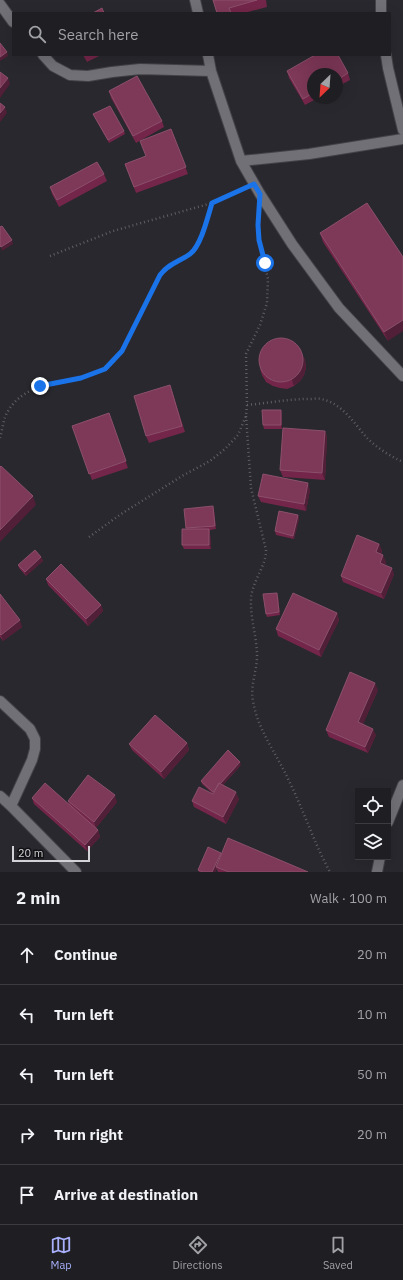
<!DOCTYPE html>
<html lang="en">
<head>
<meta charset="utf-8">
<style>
  body { margin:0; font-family:"IBM Plex Sans",sans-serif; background:#27272a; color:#f1f3f6 }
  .controls { position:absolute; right:12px; bottom:12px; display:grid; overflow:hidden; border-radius:0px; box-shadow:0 4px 16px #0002 }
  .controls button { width:36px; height:36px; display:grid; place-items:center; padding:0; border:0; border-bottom:1px solid #3c3c40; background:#1f1e22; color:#f1f3f6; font:20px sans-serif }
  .compass { position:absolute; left:307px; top:68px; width:36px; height:36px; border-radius:50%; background:#1f1e22; box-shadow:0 4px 16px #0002; rotate:205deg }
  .scale { position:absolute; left:12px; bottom:10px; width:78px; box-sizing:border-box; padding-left:4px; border:2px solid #d3d2d6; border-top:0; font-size:11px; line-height:14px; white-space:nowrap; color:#d3d2d6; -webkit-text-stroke:3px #111114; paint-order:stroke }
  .stop { position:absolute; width:12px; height:12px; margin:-9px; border:3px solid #1a73e8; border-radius:50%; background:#fff }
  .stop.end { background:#1a73e8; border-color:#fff; box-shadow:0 1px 4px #0008 }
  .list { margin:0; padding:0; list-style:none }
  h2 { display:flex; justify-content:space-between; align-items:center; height:52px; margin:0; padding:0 16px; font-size:17px }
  h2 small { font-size:13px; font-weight:400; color:#a1a2a5 }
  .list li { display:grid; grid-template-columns:26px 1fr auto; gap:12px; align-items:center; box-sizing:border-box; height:60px; padding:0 16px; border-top:1px solid #3c3c40 }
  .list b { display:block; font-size:15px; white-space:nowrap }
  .list em { font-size:13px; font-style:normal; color:#a1a2a5 }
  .icon { flex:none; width:22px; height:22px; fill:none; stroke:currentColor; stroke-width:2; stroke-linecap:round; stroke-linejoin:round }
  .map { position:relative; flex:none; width:403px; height:872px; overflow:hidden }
  .search { position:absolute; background:#1f1e22; box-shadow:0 4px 16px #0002; left:12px; right:12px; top:12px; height:44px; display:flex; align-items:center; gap:10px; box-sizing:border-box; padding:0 14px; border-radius:0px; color:#a1a2a5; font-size:15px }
  .sheet { height:352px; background:#1f1e22 }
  nav { display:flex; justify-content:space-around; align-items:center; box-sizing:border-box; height:56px; border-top:1px solid #3c3c40; background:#1f1e22; font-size:11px; color:#a1a2a5 }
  nav a { display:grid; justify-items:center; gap:2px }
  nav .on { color:#a8b0fc }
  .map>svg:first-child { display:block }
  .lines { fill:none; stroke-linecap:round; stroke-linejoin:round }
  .minor-casing { stroke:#434348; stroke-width:12 }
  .path { stroke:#5f5e63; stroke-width:2.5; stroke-dasharray:1 3; stroke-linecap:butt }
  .minor { stroke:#717077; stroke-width:10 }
  .wall { fill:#732649 }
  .shaded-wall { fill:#511f38 }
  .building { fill:#7e3858; stroke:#8b506c }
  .route { stroke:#1a73e8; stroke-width:5 }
</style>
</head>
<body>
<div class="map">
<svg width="403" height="872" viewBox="0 0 403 872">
  <rect width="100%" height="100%" fill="#29282e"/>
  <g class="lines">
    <defs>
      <path id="minor" d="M195,0l3,13
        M381,0v13
        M0,4l13,18
        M43,55l10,11 17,9 18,1 24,-4 28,-3 71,2
        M208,55l3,16 30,90 19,33 32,50 47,64 64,68
        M386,55l2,13 15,62
        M241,161l68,-7 94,-15
        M0,701l30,28 5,10v10l-3,11 -21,46
        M0,796l11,10 65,66
        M388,822l15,-37
        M377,872l3,-15"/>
    </defs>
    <use href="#minor" class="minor-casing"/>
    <path class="path" d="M50,256l63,-25 99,-28 25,-12
      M247,405c21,-2 41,-6 62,-6 4,0 8,-1 12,0 21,4 33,24 46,39 10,10 23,18 36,24
      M246,416l5,72 15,62c0,17 -14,31 -15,49 -1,19 6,38 6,57 0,15 -7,29 -4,45 5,30 24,53 36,80 15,30 25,62 41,91
      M0,438c2,-7 3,-15 5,-21 16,-36 57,-33 88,-43 4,-2 8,-3 12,-4 6,-4 12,-13 16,-19l39,-76c9,-12 19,-13 30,-21 11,-9 18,-38 22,-51
      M89,537l32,-23 61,-38 28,-15 15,-12 13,-14 8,-19 1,-11 -1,-51 14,-29 7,-22 1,-24 -9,-39 -1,-14"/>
    <use href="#minor" class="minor"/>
  </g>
  <path class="wall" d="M213,0h53l1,7 -23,6h-27z
    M83,55h18l-14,7z
    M287,71l61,2 2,7 -13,7v-13h-24v24h5l-13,7 -16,-27z
    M109,91l53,30 2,6 -28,16 -25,-45z
    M93,114l31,17 1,3 -16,9 -14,-25z
    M171,129l17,45 -52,19 -11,-29 21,-8z
    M104,174l3,7 -48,26 -7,-13 -2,-7z
    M367,203l21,138 -65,-99 -3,-9z
    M302,354l3,6 1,8 -2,7 -4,6 -6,5 -7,3 -7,-1 -7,-2 -7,-4 -4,-7 -2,-6z
    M172,391l13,41 -36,11 -3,-7z
    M109,413l19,55 -36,12 -20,-54z
    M282,413v16h-18l-1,-4z
    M325,431l2,6 -2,43 -42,-3 -3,-7z
    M310,490l-4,21 -45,-9 -3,-6z
    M184,509l30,1 2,19 -6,1v3l1,16h-27l-2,-4 4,-16z
    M298,515l1,4 -5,20 -18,-4 -1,-4z
    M379,544l3,7 -1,3 5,8 -1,3 9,9 -10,25 -41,-17 -2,-6z
    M41,557l2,4 -17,15 -7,-8 -1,-3z
    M46,579l55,26 2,6 -15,15 -40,-41z
    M0,594l22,33 -19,14 -3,-4z
    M278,596l2,19 -13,2 -1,-3z
    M337,613l2,7 -18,37 -43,-21 -2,-7z
    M378,690l-15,34 13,11 -8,18 -39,-16 -3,-7z
    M187,743l2,7 -25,29 -32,-29 -3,-6z
    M241,765l-18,20 16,14 -13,25 -32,-17 -2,-6 21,-7 -11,-10 -1,-3z
    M32,798l37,6 -1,-3 49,1 -21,26 -5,-4 7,6 2,7 -13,14 -53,-47z
    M221,854l87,18h-90l-1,-3 -2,3h-16l-1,-2z"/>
  <path class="shaded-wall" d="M7,52l1,4 -8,5v-4z
    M8,78l2,6 -10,14v-10z
    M5,107l2,6 -7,9v-9z
    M12,240l1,4 -11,7 -1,-4z
    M403,320v11l-15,10 -4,-9z
    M302,354l3,6 1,8 -2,7 -4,6 -6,5 -2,-6z
    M281,410l1,3v16l-1,-4z
    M325,431l2,6 -2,43 -3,-7z
    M308,483l2,7 -4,21 -2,-7z
    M33,496l3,9 -36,37v-12z
    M213,506l1,4 2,19 -1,-3z
    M298,515l1,4 -5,20 -1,-3z
    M209,529l1,4 1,16 -2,-4z
    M379,544l3,7 -3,7 -3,-6z
    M383,555l3,7 -3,7 -3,-6z
    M41,557l2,4 -17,15 -1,-4z
    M392,568l2,6 -10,25 -3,-6z
    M277,593l1,3 2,19 -1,-3z
    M101,605l2,6 -15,15 -2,-7z
    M337,613l2,7 -18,37 -2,-7z
    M20,620l2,7 -19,14 -2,-6z
    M375,683l3,7 -17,39 -3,-7z
    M373,729l3,6 -8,18 -3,-6z
    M187,743l2,7 -25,29 -3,-7z
    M240,762l1,3 -27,30 -1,-3z
    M236,792l3,7 -13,25 -3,-7z
    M115,795l2,7 -21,26 -2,-6z
    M98,830l2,7 -13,14 -2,-6z
    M221,853l1,4 -6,10 1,2 -2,3h-3z"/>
  <path class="building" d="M213,0h44l-28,8 2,5h-14z
    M102,8l2,5h-11z
    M0,43l7,9 -7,5z
    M315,55h23l10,18 -11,7v-6h-24v19l-10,6 -16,-28z
    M0,72l8,6 -8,10z
    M137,76l25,45 -29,15 -24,-45z
    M0,103l5,4 -5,6z
    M110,106l14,25 -16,9 -15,-26z
    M171,129l15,38 -52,20 -9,-23 21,-8 -6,-15z
    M97,162l7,12 -47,26 -7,-13z
    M367,203l36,54v63l-19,12 -64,-99z
    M2,226l10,14 -11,7 -1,-1v-19z
    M259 360a22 22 0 1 1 44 0a22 22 0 1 1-44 0Z
    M170,385l12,41 -36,10 -12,-40z
    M262,410h19v15h-18z
    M109,413l17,48 -37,13 -17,-48z
    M283,428l42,3 -3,42 -42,-3z
    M1,466l32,30 -33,34v-63z
    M263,474l45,9 -4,21 -46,-8z
    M213,506l2,20 -29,2 -2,-19z
    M279,511l19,4 -5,21 -18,-5z
    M182,529h27v16h-27z
    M357,535l22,9 -3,8 7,3 -3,8 12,5 -11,25 -40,-17z
    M35,550l6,7 -16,15 -7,-7z
    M61,564l40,41 -15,14 -40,-40z
    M277,593l2,19 -13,2 -3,-20z
    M293,593l44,20 -18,37 -43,-21z
    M0,594l20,26 -19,15 -1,-1z
    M350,672l25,11 -17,39 15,7 -8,18 -39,-17z
    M155,715l32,28 -26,29 -32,-28z
    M228,750l12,12 -20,22 -1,-1 -2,4 -4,5 -12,-11z
    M88,775l27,20 -21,27 -26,-21z
    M45,783l53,47 -13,15 -53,-47z
    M219,783l17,9 -13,25 -31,-16 7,-14 14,7z
    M228,838l80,34h-79l-13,-5z
    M208,847l13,6 -9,19h-9l-5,-2z"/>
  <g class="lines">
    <path class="route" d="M40,386l41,-8 24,-9 17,-18 38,-76c9,-12 19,-13 30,-21 11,-8 18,-38 22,-51l42,-19 6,10 -2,31 1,15 6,23"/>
  </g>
</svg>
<div class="controls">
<button><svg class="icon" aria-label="locate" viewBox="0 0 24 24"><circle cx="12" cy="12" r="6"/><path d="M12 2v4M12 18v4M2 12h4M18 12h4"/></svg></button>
<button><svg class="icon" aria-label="layers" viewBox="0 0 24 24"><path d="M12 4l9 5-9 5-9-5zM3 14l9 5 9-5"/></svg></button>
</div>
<svg class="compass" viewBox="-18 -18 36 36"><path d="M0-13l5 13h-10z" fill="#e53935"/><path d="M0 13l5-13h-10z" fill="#a1a2a5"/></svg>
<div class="scale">20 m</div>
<div class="stop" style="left:265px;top:263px"></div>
<div class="stop end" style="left:40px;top:386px"></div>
<div class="search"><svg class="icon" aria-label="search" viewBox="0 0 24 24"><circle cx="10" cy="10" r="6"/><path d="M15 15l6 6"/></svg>Search here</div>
</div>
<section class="sheet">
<h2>2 min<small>Walk · 100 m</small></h2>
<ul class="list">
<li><svg class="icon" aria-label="ahead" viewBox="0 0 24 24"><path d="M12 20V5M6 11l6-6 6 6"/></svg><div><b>Continue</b></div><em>20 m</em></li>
<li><svg class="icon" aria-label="left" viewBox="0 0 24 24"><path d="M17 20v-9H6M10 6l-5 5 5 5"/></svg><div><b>Turn left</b></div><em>10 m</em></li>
<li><svg class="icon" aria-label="left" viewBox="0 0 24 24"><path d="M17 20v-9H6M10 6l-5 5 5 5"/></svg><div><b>Turn left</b></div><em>50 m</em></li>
<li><svg class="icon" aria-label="right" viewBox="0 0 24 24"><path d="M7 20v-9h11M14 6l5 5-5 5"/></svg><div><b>Turn right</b></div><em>20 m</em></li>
<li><svg class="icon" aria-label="arrive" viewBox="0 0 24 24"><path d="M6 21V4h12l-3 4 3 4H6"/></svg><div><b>Arrive at destination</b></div></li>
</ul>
</section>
<nav>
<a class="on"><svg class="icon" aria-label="map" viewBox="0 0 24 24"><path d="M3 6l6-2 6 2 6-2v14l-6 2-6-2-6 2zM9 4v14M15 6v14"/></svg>Map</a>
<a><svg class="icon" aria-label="directions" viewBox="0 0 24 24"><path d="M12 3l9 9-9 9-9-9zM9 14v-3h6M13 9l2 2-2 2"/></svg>Directions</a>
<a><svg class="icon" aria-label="saved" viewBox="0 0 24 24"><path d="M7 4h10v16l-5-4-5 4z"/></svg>Saved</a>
</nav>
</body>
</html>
